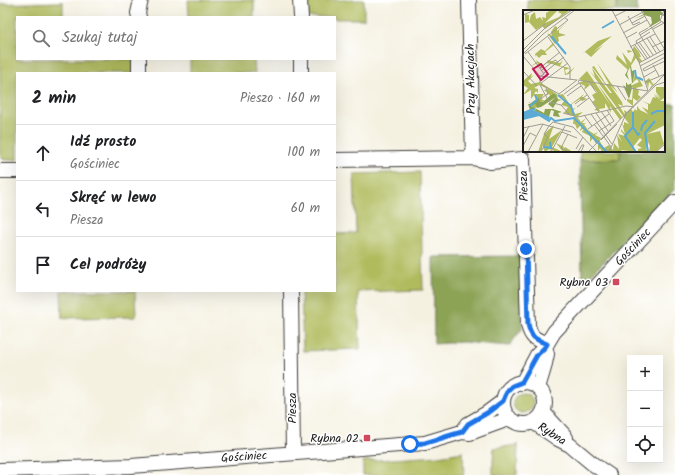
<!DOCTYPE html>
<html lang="pl">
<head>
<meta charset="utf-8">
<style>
  body { margin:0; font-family:Kalam,sans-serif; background:#f2f2f2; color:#202124 }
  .controls { position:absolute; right:12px; bottom:12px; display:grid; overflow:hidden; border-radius:0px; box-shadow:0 4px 16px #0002 }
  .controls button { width:36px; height:36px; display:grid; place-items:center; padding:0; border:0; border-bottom:1px solid #e0e0e0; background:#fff; color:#202124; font:20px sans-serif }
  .stop { position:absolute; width:12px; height:12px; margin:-9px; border:3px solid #1a73e8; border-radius:50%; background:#fff }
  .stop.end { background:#1a73e8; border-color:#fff; box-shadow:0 1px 4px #0008 }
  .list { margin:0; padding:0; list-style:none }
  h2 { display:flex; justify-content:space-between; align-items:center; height:52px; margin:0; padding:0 16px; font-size:17px }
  h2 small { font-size:13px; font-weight:400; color:#757577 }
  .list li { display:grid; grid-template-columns:26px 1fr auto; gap:12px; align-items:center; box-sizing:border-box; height:56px; padding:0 16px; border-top:1px solid #e0e0e0 }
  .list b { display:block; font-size:15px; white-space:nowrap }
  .list p { margin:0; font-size:13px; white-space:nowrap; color:#757577 }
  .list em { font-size:13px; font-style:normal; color:#757577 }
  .icon { flex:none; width:22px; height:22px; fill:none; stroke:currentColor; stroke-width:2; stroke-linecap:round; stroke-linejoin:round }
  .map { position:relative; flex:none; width:675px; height:475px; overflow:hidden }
  .search { position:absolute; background:#fff; box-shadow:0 4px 16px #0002; left:16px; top:16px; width:320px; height:44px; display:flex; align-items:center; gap:10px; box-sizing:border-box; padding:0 14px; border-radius:0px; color:#757577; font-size:15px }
  .panel { position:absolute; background:#fff; box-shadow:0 4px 16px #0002; left:16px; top:72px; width:320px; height:220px; border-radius:0px }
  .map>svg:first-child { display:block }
  .green { fill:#b0bb5d; stroke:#666c3c }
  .forest { fill:#8ca354; stroke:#546038 }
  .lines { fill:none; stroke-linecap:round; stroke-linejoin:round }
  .minor-casing { stroke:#3d3c3a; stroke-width:16 }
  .minor { stroke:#fff; stroke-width:14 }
  .route { stroke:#1a73e8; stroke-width:5 }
  .poi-dot { fill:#d1495b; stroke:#fff; stroke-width:1.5 }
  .labels { text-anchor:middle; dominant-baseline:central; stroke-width:3; stroke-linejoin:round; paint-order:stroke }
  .street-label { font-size:12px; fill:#1c1c1c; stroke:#fff }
  .poi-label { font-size:12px; fill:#1c1c1c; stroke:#fff; text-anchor:end }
  .inset-river { fill:none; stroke:#5baad5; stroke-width:2 }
  .inset-road { fill:none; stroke:#9e9c92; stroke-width:1 }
  .view { fill:#c2185b; fill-opacity:0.15; stroke:#c2185b; stroke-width:2 }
  .inset-edge { fill:none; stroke:#1c1c1c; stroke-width:2 }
</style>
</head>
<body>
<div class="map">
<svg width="675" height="475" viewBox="0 0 675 475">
  <rect width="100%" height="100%" fill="#fff"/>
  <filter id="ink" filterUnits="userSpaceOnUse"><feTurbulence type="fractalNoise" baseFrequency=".025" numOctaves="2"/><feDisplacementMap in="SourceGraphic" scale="8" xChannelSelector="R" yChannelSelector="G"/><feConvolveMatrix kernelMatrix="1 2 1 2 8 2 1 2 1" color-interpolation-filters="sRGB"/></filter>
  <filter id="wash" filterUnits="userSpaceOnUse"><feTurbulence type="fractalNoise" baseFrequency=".012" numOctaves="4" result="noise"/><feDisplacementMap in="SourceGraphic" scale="16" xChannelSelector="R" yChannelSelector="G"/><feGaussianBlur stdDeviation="0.9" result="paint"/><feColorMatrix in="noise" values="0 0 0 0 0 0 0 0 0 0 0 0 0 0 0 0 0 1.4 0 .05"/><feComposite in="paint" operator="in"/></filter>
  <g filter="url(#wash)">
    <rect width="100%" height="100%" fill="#f5f1e1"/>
    <path class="green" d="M188,0h66v17h-65z
      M306,0h58v19h-29v-2h-28z
      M527,0h90v11h-89z
      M63,2v15h-46v42h116l1,14h-117v87h-12l-5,-5v-151z
      M190,59h64l1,14h-65z
      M580,151h40v8l-40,1z
      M420,172l3,118 -65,2 2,57 -57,2 -2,-60h34v-57l21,-1 -2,-59z
      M61,291h74l1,26 -74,1z
      M513 403a10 10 0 1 1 20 0a10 10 0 1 1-20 0Z
      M518,445l-1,30h-24v-14l1,-13z
      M463,452l1,23h-101v-14l75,-5z"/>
    <path class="forest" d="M617,0h20l1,11h-21z
      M664,104h11v85l-93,95 -2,-124 40,-1v-8h44z
      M520,256l2,73 -13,17 -47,-4 -28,2 -1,-87z"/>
  </g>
  <g filter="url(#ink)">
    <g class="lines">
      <defs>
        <path id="minor" d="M300,0l1,17
          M469,0l4,158
          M139,17l-1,-4 3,-13
          M139,59v14
          M301,59v14
          M335,160l138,-2 17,4 33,-3 5,166c3,13 7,14 19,19
          M0,171h17
          M291,291l2,162
          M503 403a21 21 0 1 1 42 0a21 21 0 1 1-42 0Z
          M522,383l15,-28 8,-8 9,-15 121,-130
          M538,388l6,-20 3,-14 -2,-7
          M543,412l21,23 2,3
          M533,422l25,17 12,6 23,19 16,11
          M462,432l6,-8 19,-11 16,-12
          M0,470l131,-4 294,-23 37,-11 8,1 33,-12 6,-4"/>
      </defs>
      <use href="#minor" class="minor-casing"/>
      <use href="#minor" class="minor"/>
    </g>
  </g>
  <g class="lines" filter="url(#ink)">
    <path class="route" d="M410,444l15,-1 37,-11 6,-8 19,-11 16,-12 2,-5 3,-6 4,-4 10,-4 15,-27 8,-8 2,-3c-12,-5 -16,-6 -19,-20l-2,-75"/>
  </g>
  <g class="poi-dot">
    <rect x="612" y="278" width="8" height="8" rx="2"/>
    <rect x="363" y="434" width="8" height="8" rx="2"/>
  </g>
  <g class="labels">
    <g class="street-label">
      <text transform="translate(471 79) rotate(-91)">Przy Akacjach</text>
      <text transform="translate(524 186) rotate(-92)">Piesza</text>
      <text transform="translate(633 247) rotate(-47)">Gościniec</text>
      <text transform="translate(292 408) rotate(-90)">Piesza</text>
      <text transform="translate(552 434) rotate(33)">Rybna</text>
      <text transform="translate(244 457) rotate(-4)">Gościniec</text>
    </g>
    <g class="poi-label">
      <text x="608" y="282">Rybna 03</text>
      <text x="359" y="438">Rybna 02</text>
    </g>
  </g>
  <g transform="translate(523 10)">
    <rect width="142" height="142" fill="#f5f1e1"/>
    <path d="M28,0h7l-13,13 14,-6 3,-3 -4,-2 3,-2h9l-25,19 -3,-3 -6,4 -7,-8 -4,1v-9l4,1v7l2,-7 4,-3 1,7 4,-2 3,4 -1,-4 4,1v-5zM44,12l-8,8v3l7,2 -8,2 1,4 -4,3 -8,-11 5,3 -1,-4 4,-6 2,1v4zM99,24l-19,11 -12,12 -6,-5 -3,2 16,-13 14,-5 -19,16 10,-7zM30,33l1,2 -9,7 2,3h-5l5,5 13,3 3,-3 -3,6 10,2 -5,2 1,4 9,-7 -6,7 -4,1 -1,-7 -12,-4 -6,-1 -5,6 -1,-3 -4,2 2,-5 -7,3 6,-4 -1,-2 7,5 5,-4 -6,-6 -3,3 -3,-3v2l-1,-3 6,-5 4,2zM111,36l5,6 2,5h-2l3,4 -3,2 -3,-5 -8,12 -12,-11 1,-4 10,10 -5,-13 9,11 3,-8 -1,-4 -5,2 -1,-3 5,1zM74,53l21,30 -8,-8 12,17 1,4 -5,-2 7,11 -1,-5 3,2 4,-3 2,3 2,-3 2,2v-5l10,13 -7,-9 8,4 -6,-7 6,3v-6l-6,-3 8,3 3,-7 3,1 -2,-4 6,6 -5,-7 6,6 -5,-7v-5h9v13l-1,-2 -4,3h5v24l-18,9 13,-3 4,13 -8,8 -7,-1 1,-5 -2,-4 -2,7 2,3 -10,-1v-2l4,-1 -5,-3 5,-5 -2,-2 -7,9 3,5 -15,-2 2,2h-21l-2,-4 -2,3v-9l-2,2 -3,-6 -3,4v-6l-8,-4 2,-4 -4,3 2,-7 -5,5 -2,-5h-2l1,-8 -10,-3 4,-6 -7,-2 4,-5 -2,-2 -6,-3 1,4 4,1 -7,2 1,-6 -5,-2v3l-2,-3 -3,2 2,-5 -2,1 -2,-2 4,-1 -9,-4 -5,3 4,1v4l-2,-2 -2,3h10l-3,5 4,2 -10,3 2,3 -4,2 -2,-4 10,-8 -4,2 -3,-4 -3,4v-9l-8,5 5,-7 -5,-3v-4l9,-8 -1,4 3,-2 -6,6 3,3 9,-2 18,13 5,-1 7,11 14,-11 -2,3 5,2 -5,2 -2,-2 -8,5v5l4,-1 -3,2 2,4 8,-2 -6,5 4,5 5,-4 -4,5h4l-2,1 4,6 6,4 4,-2 -3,3 6,3 -2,2 5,8 5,-3 4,5 1,-7 5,6 -2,-14 5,7 -4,-8 7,2 -4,-5v-2l4,5 -3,-11 2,3v-4l5,2 -40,-54 6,7 -3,-9 18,25h2l-20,-26 2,-1 12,18h3zM64,61l24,35 -14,-23 25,34 -2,3 -10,-14 1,7 -6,-10v5l-6,1 1,2 -6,-1 3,-2 -5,-6 3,-2 -3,-5 5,-3 -9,-10 2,3 -6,5 1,-4 -6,-3 4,-2 -4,-2zM112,64l1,3h4l3,3 1,2 5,-4 4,6 2,-1 -6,7 3,-5 -3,-3 -1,7 -1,-5 -3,-2 -4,-4 -1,1 4,7 -7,2 3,3 -1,4 3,2 -4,4 -4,-3v8l-6,-5v-2l5,1 1,-12 -3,-2 9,-4 -2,-3 -4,3zM31,115l-5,14 13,-9 -10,17 11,5 -7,-9 8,4 -1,3 2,-3 8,5h-18l-3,-3 -3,3 2,-4 -6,4 -3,-7v7h-4l6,-18z" fill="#b0bb5d"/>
    <path d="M119,0h18l5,6 -5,-1v6l-12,7 4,-5 -1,-6 -7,-2 -10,4 10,-5zM107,56l-3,8 2,6 -4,-5 5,-9h1l1,5 3,-1 -2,12 2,-1 -4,3 1,4 -3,11 -6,-14 3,2v-5l2,3 4,-2zM29,84h3l3,6 -5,8 -5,-4 8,-7 -15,10 -4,1 -2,-4 -4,2 13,7 1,-4h8l9,3 -4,1 2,4 -7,-1 1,-5 -3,-1 -2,7 -15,-6 2,-2 -6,1 -2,-6h3l-3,-2 3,1 8,-6 1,5h3z" fill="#8ca354"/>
    <path d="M7,99l20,8 -1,3 -10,-5 -16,4v-6z" fill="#5baad5"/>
    <path class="inset-river" d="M79,18l12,-7M28,26l15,18M112,60l1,7 7,3M35,85l13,11 3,9M7,96l7,-6 -2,-5M110,102v15l5,8 2,-2M0,103l12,-4M128,104l6,-3h8M0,109l16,-4 10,6 2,-3 4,3 19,-3 33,34M110,117l-8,9 11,16M118,121l1,-5 5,-6M21,137l7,1 -1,-6M125,142l-3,-19 10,-12"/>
    <path class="inset-road" d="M89,0l27,52 9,29M118,0l24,40M141,0l-4,11 5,2M0,5l12,-5M92,6l12,-6M105,6l5,9 7,-3M109,13l13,-7M96,15l24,-13M130,19l11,-6M100,23l24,-13M117,25l21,-13M25,27l22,30v12M127,27l10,15M103,28l11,-6M124,28l10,16M120,30l-4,-7 9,-5M120,30l10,15M0,31l22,-17M116,32l11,15M114,33l11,16M114,34l-1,-3 14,-9M112,35l11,15M107,37l25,-13M129,37l13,-6M0,40l22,-22 27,-18M5,42l16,22 -3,2M0,44l20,-20 32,-24M2,44l43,-34 -3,-2M0,46l17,20v7M142,47l-22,12 1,2 21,-10M116,53l26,-14M130,55l6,11M117,56l25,-13M17,58l20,-16M19,60l13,-10 3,2M0,61l14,15M21,63l20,-16M16,66l38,4M121,67l12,-7M55,70l70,11M55,71l21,31M66,72l7,10M123,72l19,-8M18,73l27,-20M18,74l18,10 18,-14M17,75l9,17 12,3 9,10M94,76l9,14M41,84l15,-11M44,86l14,-10M17,87l1,2 7,-6 -2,-5M52,94l12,-9M54,97l12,-9M78,101l10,15M40,103l15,4 48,-11 8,1M73,103l12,18M68,104l21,30M61,105l8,11M71,114l9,12M26,116l4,-4 20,5 24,25M0,118l19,-4 29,8M65,119l21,-15M76,121l15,-10 -7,-11M39,122l15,6M45,124l-7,14 8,4M81,127l7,10M0,128l6,-12M78,130l16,-16M0,136l7,-13 6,3M53,139l7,-12M19,140l6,-13 -4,-3 5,-8M5,142l15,-28M28,142l14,-26M55,142l4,-7h2l-3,7M65,142l77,-78M86,142l17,-38 30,-29 9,-3M133,142l9,-8"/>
    <path class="view" d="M18,54l7,10 -7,6 -8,-11z"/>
    <rect width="142" height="142" class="inset-edge"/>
  </g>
</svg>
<div class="controls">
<button>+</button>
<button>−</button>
<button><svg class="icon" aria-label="locate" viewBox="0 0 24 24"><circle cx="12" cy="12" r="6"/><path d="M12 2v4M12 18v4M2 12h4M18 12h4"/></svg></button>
</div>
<div class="stop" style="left:410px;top:444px"></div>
<div class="stop end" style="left:526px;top:249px"></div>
<div class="search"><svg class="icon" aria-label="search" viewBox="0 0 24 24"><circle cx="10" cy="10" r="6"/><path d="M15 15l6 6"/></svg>Szukaj tutaj</div>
<section class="panel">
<h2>2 min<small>Pieszo · 160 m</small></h2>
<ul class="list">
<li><svg class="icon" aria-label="ahead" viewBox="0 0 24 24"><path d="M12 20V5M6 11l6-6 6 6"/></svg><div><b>Idź prosto</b><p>Gościniec</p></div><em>100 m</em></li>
<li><svg class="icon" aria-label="left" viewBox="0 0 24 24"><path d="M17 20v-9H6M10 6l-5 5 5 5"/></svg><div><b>Skręć w lewo</b><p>Piesza</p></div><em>60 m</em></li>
<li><svg class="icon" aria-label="arrive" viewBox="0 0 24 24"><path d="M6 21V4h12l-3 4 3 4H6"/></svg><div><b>Cel podróży</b></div></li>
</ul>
</section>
</div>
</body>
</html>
